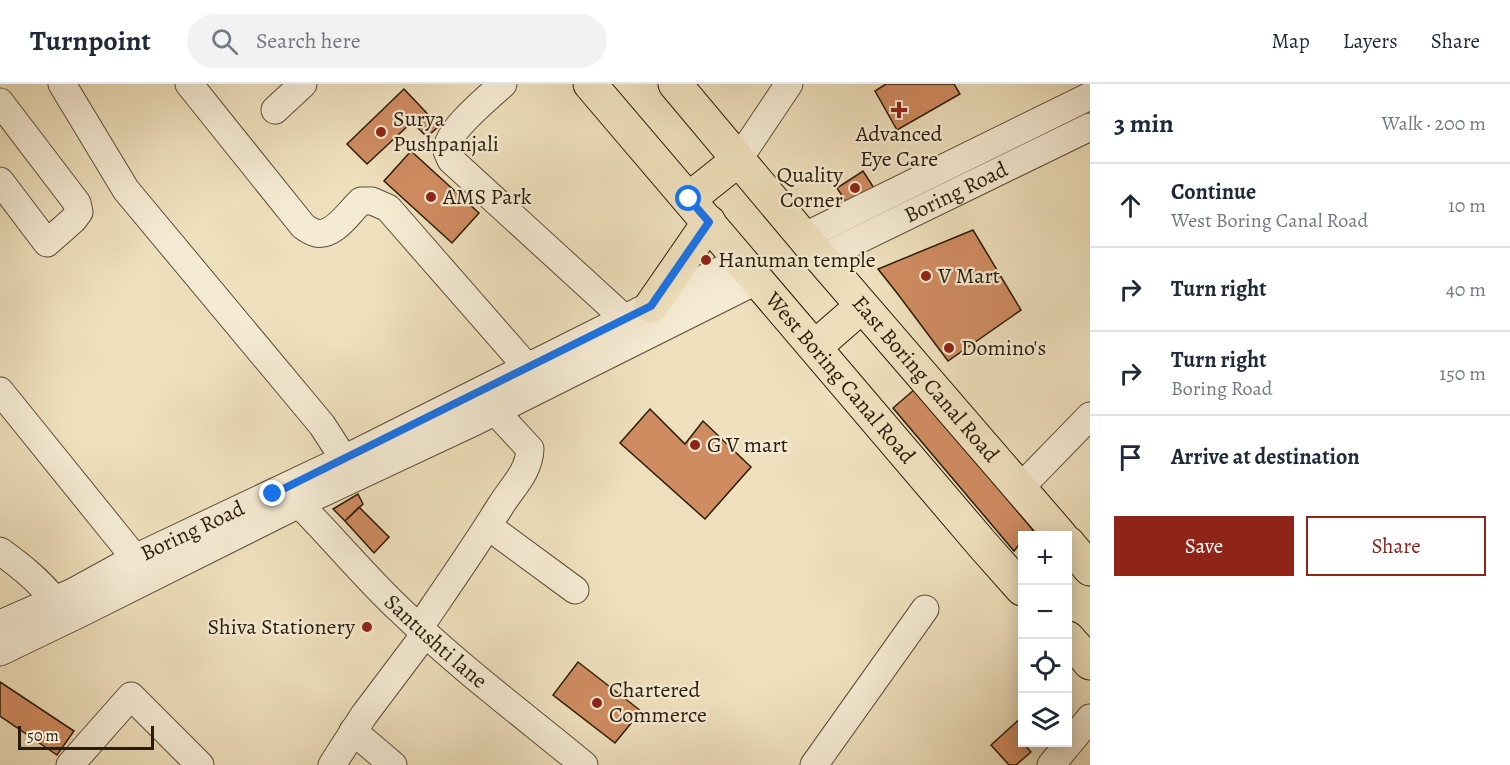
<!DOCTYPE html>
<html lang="en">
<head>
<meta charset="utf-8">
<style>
  body { margin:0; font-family:Alegreya,serif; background:#f2f2f3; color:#1f2937 }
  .controls { position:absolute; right:18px; bottom:18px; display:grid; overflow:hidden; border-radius:0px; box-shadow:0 3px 15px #0003 }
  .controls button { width:54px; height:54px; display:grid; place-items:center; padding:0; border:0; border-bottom:2px solid #e0e1e3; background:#fff; color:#1f2937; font:30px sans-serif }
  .scale { position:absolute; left:18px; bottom:15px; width:136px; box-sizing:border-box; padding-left:6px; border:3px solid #2a1c09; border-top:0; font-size:16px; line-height:21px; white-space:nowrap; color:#2a1c09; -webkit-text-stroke:4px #f5ebd4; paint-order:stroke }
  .stop { position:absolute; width:18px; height:18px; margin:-14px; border:4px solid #1a73e8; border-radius:50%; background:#fff }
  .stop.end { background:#1a73e8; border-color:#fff; box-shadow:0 2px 6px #0008 }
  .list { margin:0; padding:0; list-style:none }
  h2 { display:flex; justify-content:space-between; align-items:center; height:78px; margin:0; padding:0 24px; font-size:26px }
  h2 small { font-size:20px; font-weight:400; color:#747a83 }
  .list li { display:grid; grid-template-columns:39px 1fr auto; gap:18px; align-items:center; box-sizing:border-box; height:84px; padding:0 24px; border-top:2px solid #e0e1e3 }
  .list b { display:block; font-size:22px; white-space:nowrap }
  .list p { margin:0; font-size:20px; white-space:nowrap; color:#747a83 }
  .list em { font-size:20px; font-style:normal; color:#747a83 }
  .actions { display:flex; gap:12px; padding:18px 24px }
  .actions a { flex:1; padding:14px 0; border:2px solid #8f2418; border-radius:0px; text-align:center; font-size:21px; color:#8f2418 }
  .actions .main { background:#8f2418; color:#fff }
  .icon { flex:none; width:33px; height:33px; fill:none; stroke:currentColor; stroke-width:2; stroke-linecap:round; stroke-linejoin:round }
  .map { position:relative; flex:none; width:1090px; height:681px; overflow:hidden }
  header { display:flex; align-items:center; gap:36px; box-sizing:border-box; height:84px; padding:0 30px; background:#fff; border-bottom:2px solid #e0e1e3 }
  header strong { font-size:28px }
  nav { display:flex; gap:33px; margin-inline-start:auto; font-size:21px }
  .search { width:420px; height:54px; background:#f2f2f3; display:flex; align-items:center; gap:15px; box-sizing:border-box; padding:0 21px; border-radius:33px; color:#747a83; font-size:22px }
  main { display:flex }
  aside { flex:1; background:#fff }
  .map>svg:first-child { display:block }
  .building { fill:#d08c61; stroke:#2a1c09; stroke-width:1.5 }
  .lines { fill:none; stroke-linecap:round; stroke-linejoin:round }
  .minor-casing { stroke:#5b4d36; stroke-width:29 }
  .major-casing { stroke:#2a1c09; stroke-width:35 }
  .minor { stroke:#f5ebd4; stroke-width:27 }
  .major { stroke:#efe0bd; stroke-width:33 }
  .route { stroke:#1a73e8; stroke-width:8 }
  .poi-dot { fill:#8f2418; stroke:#f5ebd4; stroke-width:2 }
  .labels { text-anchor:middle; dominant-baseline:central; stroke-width:4.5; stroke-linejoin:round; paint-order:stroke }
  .poi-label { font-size:22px; fill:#2a1c09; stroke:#f5ebd4; text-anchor:start }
  .street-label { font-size:22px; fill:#2a1c09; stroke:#f5ebd4 }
</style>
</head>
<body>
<header>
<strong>Turnpoint</strong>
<div class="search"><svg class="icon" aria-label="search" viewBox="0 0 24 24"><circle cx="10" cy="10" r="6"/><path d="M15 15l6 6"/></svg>Search here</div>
<nav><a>Map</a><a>Layers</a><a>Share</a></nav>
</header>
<main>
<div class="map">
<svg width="1090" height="681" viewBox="0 0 1090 681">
  <rect width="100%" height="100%" fill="#efe0bd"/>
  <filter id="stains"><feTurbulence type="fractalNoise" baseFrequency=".00333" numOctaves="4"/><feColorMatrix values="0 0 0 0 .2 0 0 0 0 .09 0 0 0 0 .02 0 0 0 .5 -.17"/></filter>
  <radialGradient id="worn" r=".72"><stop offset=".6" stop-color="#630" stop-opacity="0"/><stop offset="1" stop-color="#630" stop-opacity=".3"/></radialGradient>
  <path class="building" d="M886,0h68l6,10 -63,36 -22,-39z
    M404,5l35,37 -12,11 -15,-15 -45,42 -20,-20z
    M411,67l68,62 -27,30 -68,-62z
    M863,87l11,17 -26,17 -11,-17z
    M973,146l48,80 -73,51 -51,-68 -19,-24z
    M915,305l118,141 -5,6h-6v5l-8,10 -121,-143z
    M650,325l35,35 18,-23 48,46 -46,52 -85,-76z
    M358,410l5,10 -18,17 -12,-12z
    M359,423l30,30 -15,16 -29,-32z
    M578,578l63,49 -26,32 -62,-48z
    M0,598l74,49 -17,24 -57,-39z
    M1022,633v25l9,10 -15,13h-7l-18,-20z"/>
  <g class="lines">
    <defs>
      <g id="minor">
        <path d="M62,0l64,106 196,235 22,34 12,13"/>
        <path d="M189,0l114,142c4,3 9,6 13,7 18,4 33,-21 45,-32h11l16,7 139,159"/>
        <path d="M503,0c-14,13 -58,48 -56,67 1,2 3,7 4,9l174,159"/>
        <path d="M0,18l77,101 2,9 -6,8 -26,23 -47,-62"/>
        <path d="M275,26l28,-26"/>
        <path d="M738,76l51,-76"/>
        <path d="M803,153l287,-141"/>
        <path id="s1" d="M821,174l269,-131"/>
        <path d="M0,307l135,167"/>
        <path d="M1020,404l70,-72"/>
        <path id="s2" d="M299,420c34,34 65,72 100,105 58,56 123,105 185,156"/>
        <path d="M488,442l87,64"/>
        <path d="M0,467c24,17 50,38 64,64"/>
        <path id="s3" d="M0,540l73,-32 62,-34 209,-99 397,-199"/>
        <path d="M419,544c28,-41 56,-81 82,-123 12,-19 28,-33 29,-56l-35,-38"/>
        <path d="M0,568l81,-39 218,-109 177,-83 282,-141"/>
        <path d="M353,647l40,34"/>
        <path d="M70,681l61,-69 69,69"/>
        <path d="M332,681l32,-50 61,-81"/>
        <path d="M814,681l111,-156"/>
        <path d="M1051,681l39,-47"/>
      </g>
      <g id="major">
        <path id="s4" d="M590,0l392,460 40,45"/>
        <path id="s5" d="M675,0l146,174 240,278"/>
        <path d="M689,115l49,-39"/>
        <path d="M651,222l58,-84"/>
        <path d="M815,263l47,-41"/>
        <path d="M1068,459l22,26"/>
        <path d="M1068,554l22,25"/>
      </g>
    </defs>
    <use href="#minor" class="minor-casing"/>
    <use href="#major" class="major-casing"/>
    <use href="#minor" class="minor"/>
    <use href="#major" class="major"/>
  </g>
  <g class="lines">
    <path class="route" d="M273,410l378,-188 58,-84 -20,-23"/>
  </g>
  <g class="poi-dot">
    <path d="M896 17h6v6h6v6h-6v6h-6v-6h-6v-6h6z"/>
    <circle cx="381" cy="48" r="6"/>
    <circle cx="855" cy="104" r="6"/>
    <circle cx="431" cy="113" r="6"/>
    <circle cx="706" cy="176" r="6"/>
    <circle cx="926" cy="192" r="6"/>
    <circle cx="949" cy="264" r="6"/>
    <circle cx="695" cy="361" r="6"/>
    <circle cx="367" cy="543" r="6"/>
    <circle cx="597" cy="619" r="6"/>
  </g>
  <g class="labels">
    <g class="poi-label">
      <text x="393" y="35">Surya<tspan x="393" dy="25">Pushpanjali</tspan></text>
      <text x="899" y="50" text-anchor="middle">Advanced<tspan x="899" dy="25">Eye Care</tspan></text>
      <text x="843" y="91" text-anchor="end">Quality<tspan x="843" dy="25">Corner</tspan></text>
      <text x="443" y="113">AMS Park</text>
      <text x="718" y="176">Hanuman temple</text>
      <text x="938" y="192">V Mart</text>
      <text x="961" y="264">Domino's</text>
      <text x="707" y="361">G V mart</text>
      <text x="355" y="543" text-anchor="end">Shiva Stationery</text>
      <text x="609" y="606">Chartered<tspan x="609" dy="25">Commerce</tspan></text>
    </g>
    <g class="street-label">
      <text stroke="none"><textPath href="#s1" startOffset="150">Boring Road</textPath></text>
      <text stroke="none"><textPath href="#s4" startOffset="386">West Boring Canal Road</textPath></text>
      <text stroke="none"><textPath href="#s5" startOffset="387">East Boring Canal Road</textPath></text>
      <text stroke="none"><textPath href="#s3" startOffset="214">Boring Road</textPath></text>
      <text stroke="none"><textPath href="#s2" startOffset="194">Santushti lane</textPath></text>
    </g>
  </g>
  <rect width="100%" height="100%" filter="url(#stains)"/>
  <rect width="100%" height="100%" fill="url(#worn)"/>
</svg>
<div class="controls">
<button>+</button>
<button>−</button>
<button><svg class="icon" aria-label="locate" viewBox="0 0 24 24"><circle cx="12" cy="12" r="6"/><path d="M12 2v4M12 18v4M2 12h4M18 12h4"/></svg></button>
<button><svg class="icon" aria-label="layers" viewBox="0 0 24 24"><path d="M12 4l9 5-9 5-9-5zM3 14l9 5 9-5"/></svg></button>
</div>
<div class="scale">50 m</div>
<div class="stop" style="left:689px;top:115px"></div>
<div class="stop end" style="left:273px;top:410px"></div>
</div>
<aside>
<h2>3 min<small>Walk · 200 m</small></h2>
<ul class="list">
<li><svg class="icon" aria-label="ahead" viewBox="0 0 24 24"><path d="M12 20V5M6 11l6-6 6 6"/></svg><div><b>Continue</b><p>West Boring Canal Road</p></div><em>10 m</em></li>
<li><svg class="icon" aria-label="right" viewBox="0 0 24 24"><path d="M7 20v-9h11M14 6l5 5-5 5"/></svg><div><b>Turn right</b></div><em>40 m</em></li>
<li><svg class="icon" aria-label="right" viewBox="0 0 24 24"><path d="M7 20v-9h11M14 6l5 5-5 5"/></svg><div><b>Turn right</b><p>Boring Road</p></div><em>150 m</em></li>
<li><svg class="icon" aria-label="arrive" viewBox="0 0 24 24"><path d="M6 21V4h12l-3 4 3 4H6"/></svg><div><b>Arrive at destination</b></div></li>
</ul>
<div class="actions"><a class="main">Save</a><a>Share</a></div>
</aside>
</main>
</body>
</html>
